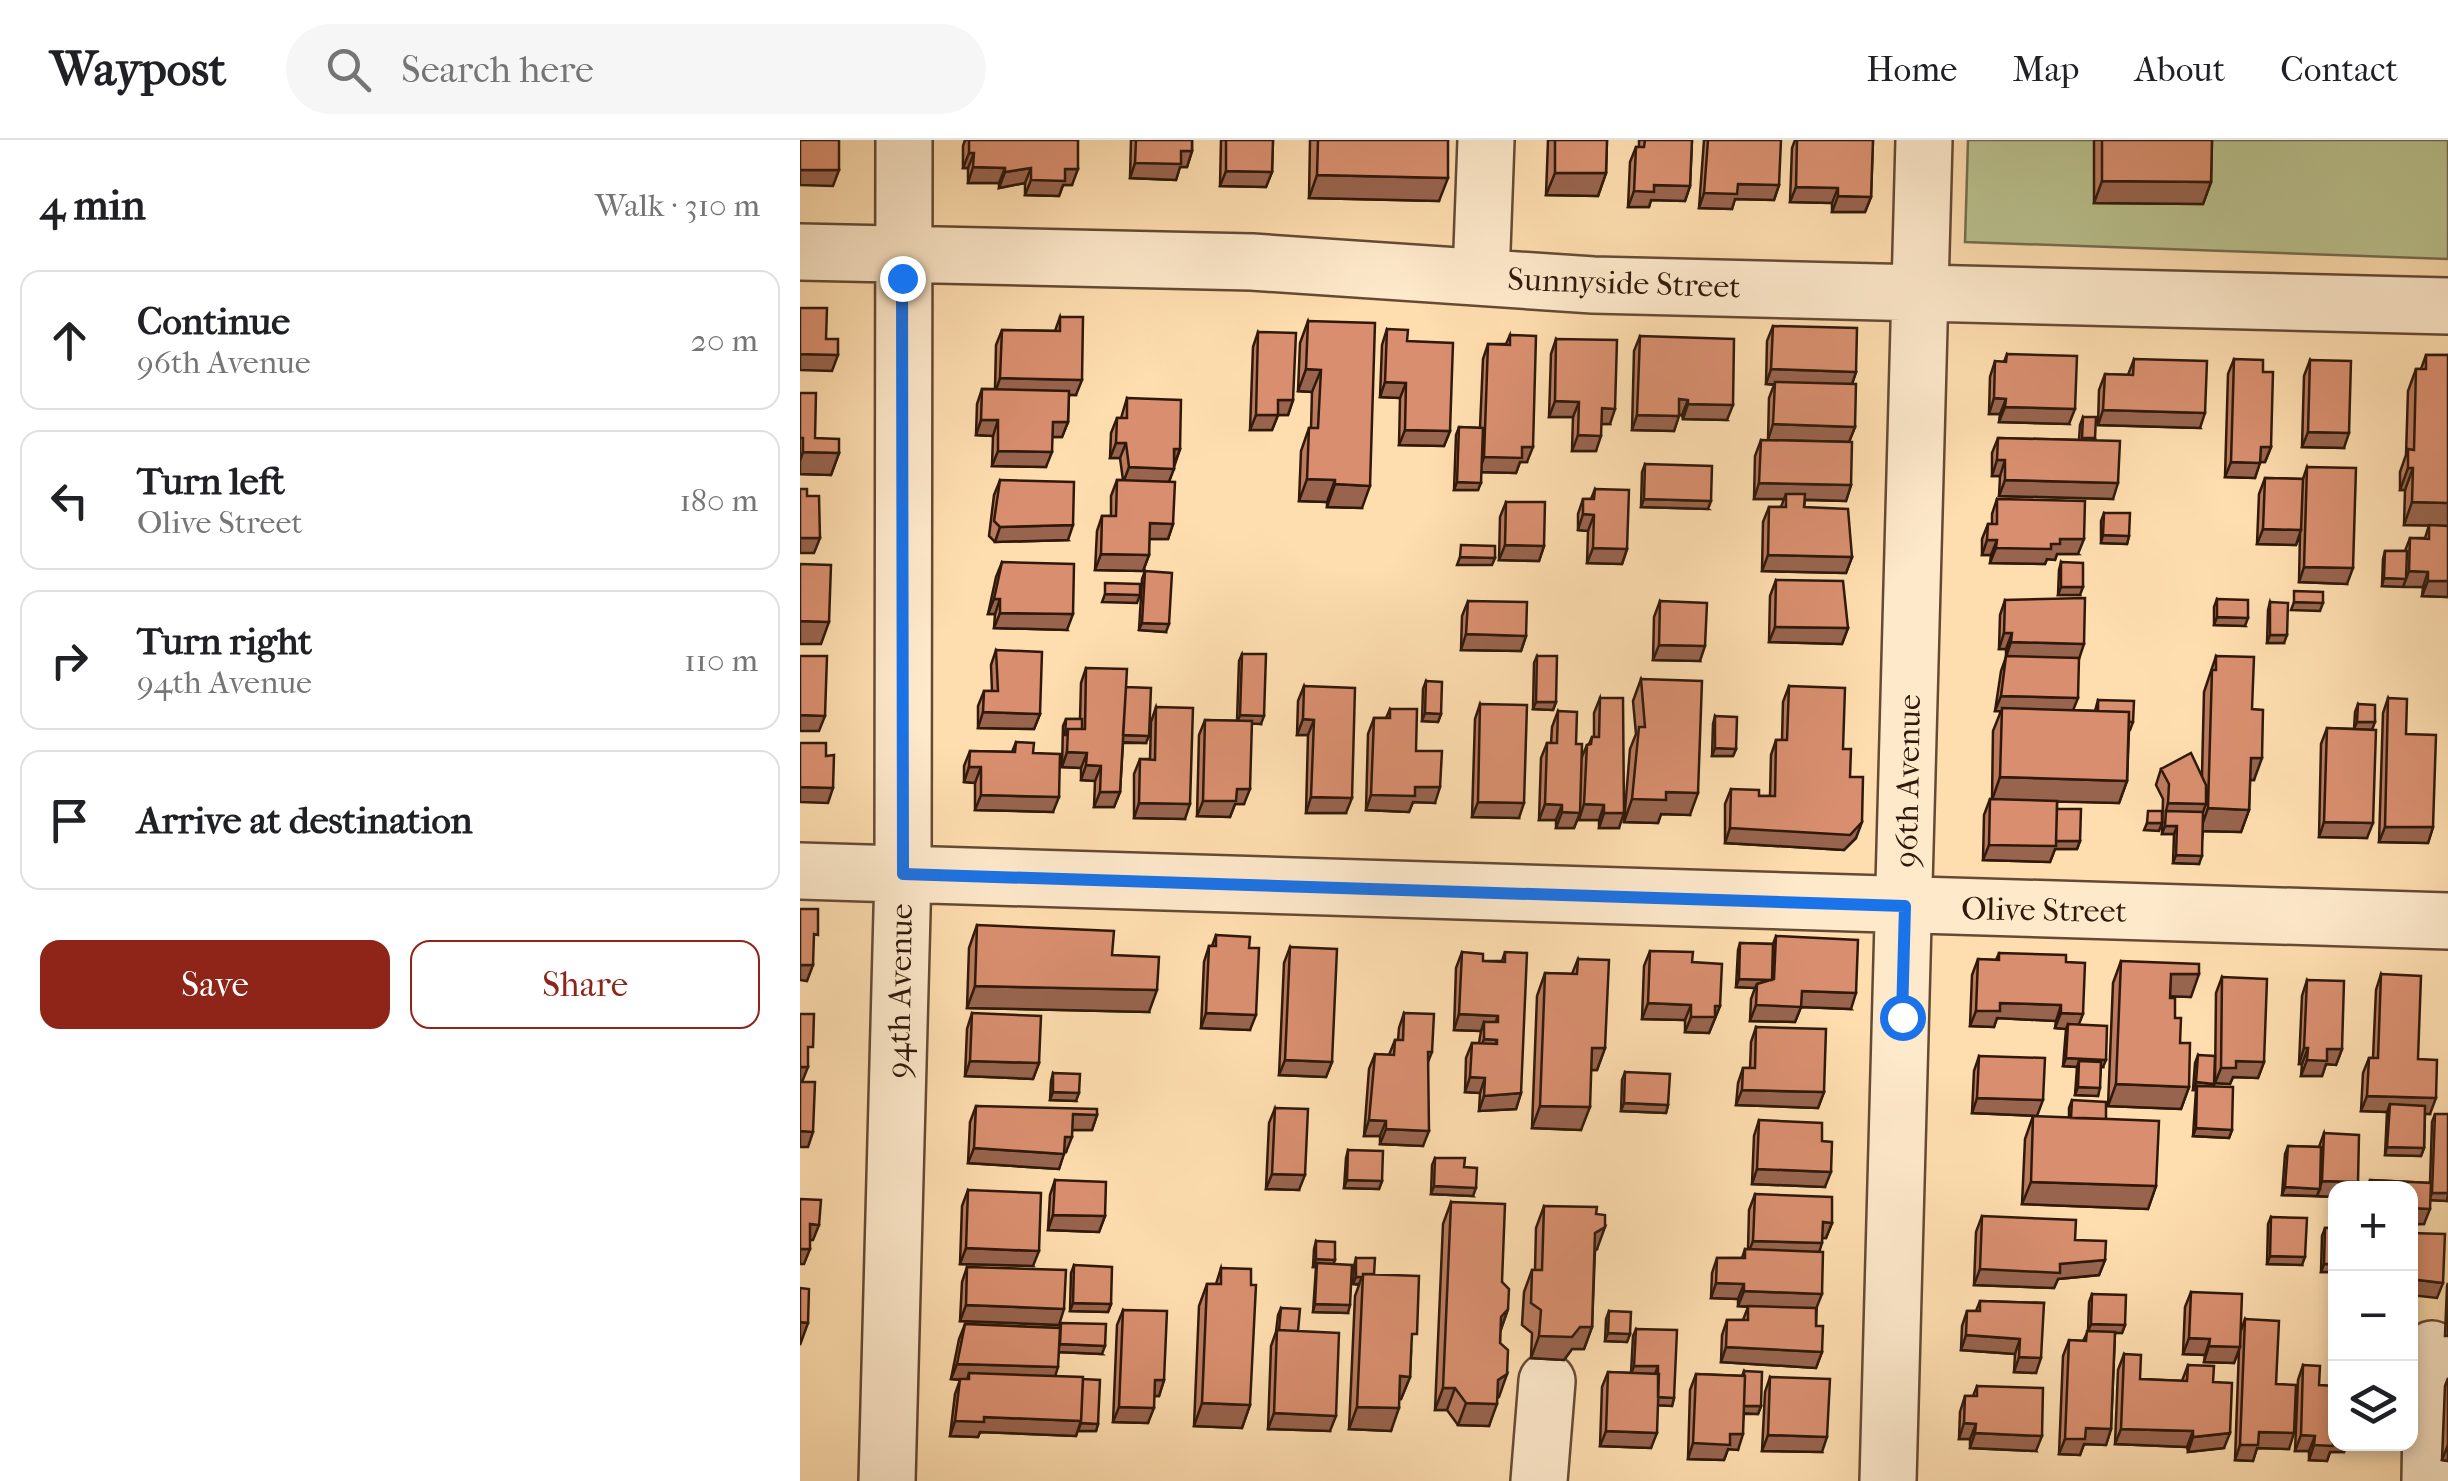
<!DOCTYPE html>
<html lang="en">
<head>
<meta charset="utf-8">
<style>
  body { margin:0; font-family:"IM FELL French Canon",serif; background:#f6f6f6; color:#202124 }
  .controls { position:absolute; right:30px; bottom:30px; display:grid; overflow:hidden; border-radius:20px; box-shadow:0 5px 15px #0003 }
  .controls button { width:90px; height:90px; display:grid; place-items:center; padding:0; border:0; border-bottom:2px solid #e0e0e0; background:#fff; color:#202124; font:50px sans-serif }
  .stop { position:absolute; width:30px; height:30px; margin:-22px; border:8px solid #1a73e8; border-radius:50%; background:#fff }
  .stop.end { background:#1a73e8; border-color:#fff; box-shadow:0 2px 10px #0008 }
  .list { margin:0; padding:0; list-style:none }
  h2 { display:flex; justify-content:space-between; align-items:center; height:130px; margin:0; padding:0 40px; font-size:42px }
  h2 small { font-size:32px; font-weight:400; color:#757577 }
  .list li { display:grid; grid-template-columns:65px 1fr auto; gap:30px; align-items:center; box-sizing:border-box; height:140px; margin:0 20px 20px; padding:0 20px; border:2px solid #e0e0e0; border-radius:20px }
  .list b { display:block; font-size:38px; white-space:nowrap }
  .list p { margin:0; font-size:32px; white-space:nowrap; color:#757577 }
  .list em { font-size:32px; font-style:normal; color:#757577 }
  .actions { display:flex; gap:20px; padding:30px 40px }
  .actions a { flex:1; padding:22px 0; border:2px solid #8f2418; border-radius:20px; text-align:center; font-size:35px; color:#8f2418 }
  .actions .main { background:#8f2418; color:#fff }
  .icon { flex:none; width:55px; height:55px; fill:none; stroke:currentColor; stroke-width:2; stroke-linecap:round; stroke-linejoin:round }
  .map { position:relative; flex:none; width:1648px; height:1341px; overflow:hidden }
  header { display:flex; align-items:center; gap:60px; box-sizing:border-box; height:140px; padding:0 50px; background:#fff; border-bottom:2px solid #e0e0e0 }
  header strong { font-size:48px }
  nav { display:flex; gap:55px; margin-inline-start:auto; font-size:35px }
  .search { width:700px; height:90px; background:#f6f6f6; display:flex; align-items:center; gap:25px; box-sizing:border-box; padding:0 35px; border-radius:55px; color:#757577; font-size:38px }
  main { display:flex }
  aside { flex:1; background:#fff }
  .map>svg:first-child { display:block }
  .green { fill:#bac28f; stroke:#756e4d; stroke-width:2.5 }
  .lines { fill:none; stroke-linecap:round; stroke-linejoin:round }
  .minor-casing { stroke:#644a34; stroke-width:60 }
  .minor { stroke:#fee9cb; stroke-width:55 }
  .wall { fill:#bb7b5f; stroke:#30190b; stroke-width:2.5 }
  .shaded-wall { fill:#98644e; stroke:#30190b; stroke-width:2.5 }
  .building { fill:#d98f6f; stroke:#30190b; stroke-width:2.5 }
  .route { stroke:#1a73e8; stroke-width:12 }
  .labels { text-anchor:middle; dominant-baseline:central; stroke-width:8; stroke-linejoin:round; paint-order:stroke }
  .street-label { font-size:32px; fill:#30190b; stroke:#fee9cb }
</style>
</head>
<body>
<header>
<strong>Waypost</strong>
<div class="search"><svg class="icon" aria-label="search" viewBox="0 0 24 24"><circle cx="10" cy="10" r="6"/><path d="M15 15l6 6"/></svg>Search here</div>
<nav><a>Home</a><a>Map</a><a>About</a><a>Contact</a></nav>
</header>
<main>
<aside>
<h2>4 min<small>Walk · 310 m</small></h2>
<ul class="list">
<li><svg class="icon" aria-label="ahead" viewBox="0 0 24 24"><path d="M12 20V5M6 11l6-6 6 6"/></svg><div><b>Continue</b><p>96th Avenue</p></div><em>20 m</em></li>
<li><svg class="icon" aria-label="left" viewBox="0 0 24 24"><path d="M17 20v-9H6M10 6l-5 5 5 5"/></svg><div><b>Turn left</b><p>Olive Street</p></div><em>180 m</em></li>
<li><svg class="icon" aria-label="right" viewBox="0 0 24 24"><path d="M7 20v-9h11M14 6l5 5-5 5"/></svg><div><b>Turn right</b><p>94th Avenue</p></div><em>110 m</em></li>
<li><svg class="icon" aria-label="arrive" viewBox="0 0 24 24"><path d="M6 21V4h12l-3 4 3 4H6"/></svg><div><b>Arrive at destination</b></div></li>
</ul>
<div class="actions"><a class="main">Save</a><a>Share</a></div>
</aside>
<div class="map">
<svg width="1648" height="1341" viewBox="0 0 1648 1341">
  <rect width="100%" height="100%" fill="#feddaf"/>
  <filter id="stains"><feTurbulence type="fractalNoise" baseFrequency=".002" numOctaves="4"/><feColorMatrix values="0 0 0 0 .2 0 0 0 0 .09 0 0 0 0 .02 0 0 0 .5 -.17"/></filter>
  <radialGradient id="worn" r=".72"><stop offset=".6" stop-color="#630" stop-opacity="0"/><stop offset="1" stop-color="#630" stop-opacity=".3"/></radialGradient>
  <path class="green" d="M1168,0h480v119l-483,-17z"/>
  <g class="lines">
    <defs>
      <path id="minor" d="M0,112l452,10 341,23 855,21
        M681,137l5,-137
        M0,731l1648,50
        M87,1341l16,-607 1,-734
        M739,1341l8,-100
        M1088,1341l36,-1341
        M1630,1341l2,-132"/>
    </defs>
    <use href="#minor" class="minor-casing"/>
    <use href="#minor" class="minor"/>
  </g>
  <path class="wall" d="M165,0h113l-6,45h-9l-4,11 -34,-1v-12l-26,5v-5h-31v-15h-5v-22z
    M331,0h61v11l-5,16h-7l-4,13 -46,-2z
    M421,0h52l-1,32 -6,15 -46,-1z
    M510,0h138l-9,61 -130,-3z
    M748,0h59l-1,33 -8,23 -52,-1z
    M839,0h53l-2,46 -5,15 -34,-1 -2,7h-21l2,-45 6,-15h3z
    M904,0h4l71,45 -5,15 -39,-1 -3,10 -33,-1z
    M995,0h78l-2,57 -6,15h-33v-9l-42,-1 2,-54z
    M1294,0h118l-1,42 -8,22 -109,-1z
    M260,177l16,78h-7l-1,27 -6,15h-10l-6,30 -54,-1 1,-30 -17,-1 1,-31 5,-15h13l1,-44 6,-15 53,1z
    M508,181l54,187 -35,-1v-5l-28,-1 2,-50 8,-23h2l1,-36 -14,-1 2,-48z
    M973,186l83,46 -4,12 3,43 -6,15 -81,-2 1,-42 5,-13 -8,-1 1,-43z
    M587,189l20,12 43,90 -6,15 -45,-1 1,-47 -20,-1 2,-52z
    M458,192l35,68 -5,15h-10l-6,15h-22l3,-83z
    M710,195l17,127h-7l-4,11 -35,-1 -3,18h-24l2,-55 3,-8 21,1 3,-69 5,-15h18z
    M840,196l87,84 -44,-1 -1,-4h-3l-5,16 -42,-1 2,-79z
    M756,199l54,85h-9l-5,27h-24l1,-34h-24l2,-63z
    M1207,214l62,70 -70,-2 1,-8h-11l1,-37 5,-16 9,1z
    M1626,215h22v242l-26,-1 1,-9 -41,-1 1,-27 2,-8h20l5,-13h15l4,-13h-25l1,-35h-5v-18l6,-17 2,-64 8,-22h5z
    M1334,219l66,69 -102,-3 1,-35 6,-16 23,1z
    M1434,219l29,13 8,75 -6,15h-5l-5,16 -30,-1 3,-103z
    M1510,220l34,88 -42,-1 2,-71z
    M0,253l15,45 24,15 -8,22 -31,-1z
    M327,258l53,51 -11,33 4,42 -5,15h-19v16l-6,16 -48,-1 2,-39 5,-15h9v-20l6,-16h6l-3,-22h-10l1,-25 6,-15h4z
    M1283,277l12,21 18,61 -114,-3 1,-20h-8v-23l6,-15 81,2 1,-15z
    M961,300l90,45 -5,16 -41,-1 -1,7 48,50 -6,16 -84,-2 1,-49 6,-15h12l3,-8h-30l1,-43z
    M845,324l63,45 -67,-2 1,-35z
    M1507,327l40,117 -48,-2 1,-49 -4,12 -39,-1 2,-50 6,-16 38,1z
    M200,340l68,60 -73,2 -6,-6 5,-41z
    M795,349l32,60 -5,15 -35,-1 1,-32 -10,-1v-16l5,-15h8z
    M1197,359l81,55h-21l-2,6 -8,-1 -2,5 -55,-1 1,-8h-9v-16l6,-15h4v-10z
    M706,362l38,44 -5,15 -40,-1 1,-43z
    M1304,373l25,23 -2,8 -26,-1v-22z
    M202,422l65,68 -73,-2 1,-14h-7l8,-37z
    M1261,422l19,33h-22l1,-25z
    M345,431l21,61 -27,-2 3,-51z
    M976,440l72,48 -6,16 -73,-2 1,-46z
    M1417,459l28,27 -31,-1v-18z
    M1205,460l74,58 -6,52 22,1 3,-11 35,22 -3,8h-1l-2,51 -8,22 -62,-2v8l23,32 -3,8h-22l-5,13 -67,-2 1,-45 6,-16h2l1,-68 8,-20h-6l6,-40 5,-14v-8h-7l1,-34z
    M668,461l58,35 -5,15 -60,-1 1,-34z
    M860,461l40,60 -47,-1 1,-43z
    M1470,462l14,41h-17l1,-33z
    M196,510l44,64 -6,15 -56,-1v-22l6,-15h8l-1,-26z
    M442,514l19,70 -9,-1 -8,81h-9l-5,13 -33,-1 2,-81 6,-15 32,1 2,-60z
    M737,516l19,46 -3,8 -20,-1 1,-46z
    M1416,516l36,53 2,71h-4l-1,30 -8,22 -38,-1 -4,33 -26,-1 1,-29h-12l1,-35 -7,-14 5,-16 41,6 2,-83z
    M286,528l40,19 20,56h-23l-3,49 -6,15h-20l1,-26 -14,-1v-12l-19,-1 1,-41 3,-7h14l1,-36z
    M841,539l49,136 -29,-1 -3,9 -34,-1 6,-73 6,-15 -3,-33z
    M626,541l15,33 -3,8 -16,-1 1,-32z
    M504,546l42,127h-40l2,-78h-11l1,-34z
    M989,546l54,63 7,28 6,61 -12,12 -119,-7v-39l6,-15 28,7h11l1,-41 5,-15h6l1,-38z
    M800,558l19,130h-20v-8h-20v-5l-5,13h-18v-8h-17l2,-62 6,-15h4l1,-16 6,-16 23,48 6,-14 2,-1 3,-7h2v-24z
    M1588,558l45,129 -5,16 -49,-1 4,-129z
    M680,564l39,114 -47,-1 3,-98z
    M1558,564l14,26 -5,108 -48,-1 2,-93 6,-16 27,1 1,-17z
    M356,567l29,112 -51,-1v-44l6,-15h10l1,-37z
    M590,569l26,42 19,52 -22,-1 -4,10 -43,-2 2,-76 6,-16h12z
    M915,576l21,33 -3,7h-21l1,-32z
    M216,602l17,11 20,59 -78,-2v-27l-11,-1v-16l6,-15 42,1z
    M177,785l135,30 37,57 -182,-4 2,-60z
    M416,795l33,13 1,82 -49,-2 3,-66 5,-16h3z
    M976,796l75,73 -50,-2 -6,15 -45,-1 1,-22 4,-11 -19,-1 2,-37 2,-7 33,1z
    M490,807l42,115 -6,15 -47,-2 5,-112z
    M850,811l42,11 28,44 -11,27 -24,-1v-12l-43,-1 2,-53z
    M662,812l21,9h19l3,-9 16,141 -5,16 -37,2 1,-18 -15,-1 1,-34 6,-15h7l2,-12 -27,-1 2,-62z
    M1199,813l67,9 13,63 24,42h-2l-3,29 -23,-1 2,-28 -14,-1 3,-37 -11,-1 1,-7 -59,-3 -3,9 -24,-1 2,-51 6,-16 18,1z
    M778,819l27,89 -8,22h-6l-10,60 -49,-2 5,-132 8,-23 27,1z
    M1321,821l70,36 -21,-1 19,91 -8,22 -73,-3 5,-123z
    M1581,834l37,85 12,55h-5l-1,34 -3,8 -36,-1 2,-43 -26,-1 2,-38 6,-15h4l3,-68z
    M1422,837l42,85 -6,16 -25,-1 -3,7 -15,-1 1,-90z
    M1507,840l35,69 -6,16 -10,-1 -4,12h-21l1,-12h-3l3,-68z
    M172,873l67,50 -6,16 -68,-3 2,-47z
    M604,873l28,39 -4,10 -5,84 -43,-2v-8h-16l5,-67 6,-15 14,1 6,-15h3l1,-12z
    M956,887l68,65 -6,16 -82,-3 2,-22 5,-15h7l1,-26z
    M1398,915l16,29 -1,3 19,43 -3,8 -36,-2 3,-46h-3l2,-27z
    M1179,916l58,60 -65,-3 2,-42z
    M825,932l43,33 -2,8 -45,-2 1,-31z
    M253,933l23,28 -26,-1 1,-19z
    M1272,960l34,19 50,67 -8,23 -126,-5 3,-65 8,-23 36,2v-10z
    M176,966l121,9 -5,15h-20l-6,22h-2l-5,17 -91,-6 2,-41z
    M475,968l24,82 -33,-1 3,-66z
    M1635,974l12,87 -17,-1 -6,24h-14v-36h-43l3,-8 60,3 2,-61z
    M959,980l63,21 3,46 -73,-3 2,-48z
    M1524,993l12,55v9l-54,-2 3,-41 3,-8 31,1z
    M548,1010l34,31 -3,8 -35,-1 2,-30z
    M635,1018l38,38 -42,-2 1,-29z
    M255,1040l50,36 -6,16 -51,-2 2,-35z
    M168,1050l65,76 -73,-2 2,-58z
    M955,1054l77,29 -6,15h-4l-3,14 -3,74 6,26 -6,16 -95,-6 1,-27 5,-15h16l5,-13 -10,-1v-7l-27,-1 1,-25 5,-15h25l3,-9 3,1 1,-40z
    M651,1062l51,80 6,27 -8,23v11l7,31 -10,24 -8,28 -31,-1 -11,-15h-12l8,-186z
    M744,1066l53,43 -2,2 -3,76 -8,22h-12l-8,11 -33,-2 1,-25 -10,-8 2,-33 8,-22h3l1,-42z
    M1182,1076l93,24 30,20 -6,15 -41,4 -4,9 -80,-3 2,-53z
    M1471,1077l31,48 -35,-1 1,-40z
    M1525,1088h11v44h-15l1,-36z
    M516,1101l17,23 15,49 -35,-1 3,-45h-3l1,-18z
    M556,1118l18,16 37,76 -1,27 -9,22h-2l-8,32 -42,-2 6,-133 4,-11 -6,-1 1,-18z
    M274,1125l37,39 -3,8 -38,-1 1,-38z
    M167,1127l92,58 -99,-4 2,-39z
    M421,1128l29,137 -8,23 -48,-2 5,-120 8,-22h9z
    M1648,1143v53h-3l2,-50z
    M1391,1152l49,41 5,-14 31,65 13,65 -32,-1 -4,13 -18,-1 4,-111 -5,14 -30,-1 1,-7 -22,-1 2,-47z
    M1292,1154l33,31 -3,8h-7l-4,96 -5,16 -22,-1 -4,11 -21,-1 4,-98 6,-16 14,1 5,-10 1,-29z
    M1180,1161l64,2 -8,70 -22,-1 1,-18 -54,-4 1,-24 5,-15h9z
    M481,1168l17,23 32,100 -62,-2 3,-83 5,-14 2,-17z
    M323,1170l41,70 -5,16h-5l-6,27 -35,-1 4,-97z
    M809,1171l21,23 -3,8 -22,-1 1,-22z
    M261,1183l41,31 -43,-2 -4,24 43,48 -2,7h-18v-2l-2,7 -96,-4 -2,5 -28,-1 5,-42 5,-14 -9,-1 8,-40 6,-15 94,4z
    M836,1189l38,69 -2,8 -14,-1 -7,43 -51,-2 2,-59 6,-15 23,1 2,-37z
    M1324,1214l16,25 42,2 6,-16 25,17 11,66 -36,4 -1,-5 -72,-3 3,-74z
    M1503,1225l16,20 17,59h11l-3,8h-14l-3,9 -18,-1v-9h-14l3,-71z
    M944,1231l17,35 -3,8h-14l-6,36 -10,-1 -4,11 -36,-1 2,-69 6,-16 46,2z
    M970,1237l52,75 -60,-1 3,-59z
    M1648,1238v83l-6,-1 3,-74z
    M1177,1246l59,65 -66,-3v-9h-11l1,-27 5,-16h8z"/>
  <path class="shaded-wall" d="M381,11h11l-5,16h-7l-4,13 -46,-2 5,-15z
    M169,13h5l-6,15h-5z
    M173,27l32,1 -6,15h-31z
    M231,28l-6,15 -26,5 6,-16z
    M265,29h13l-6,16h-9l-4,11 -34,-1 6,-15z
    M0,30h39l-6,16 -33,-1z
    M426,31l46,1 -6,15 -46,-1z
    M755,33h51l-8,23 -52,-1z
    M517,35l131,3 -9,23 -130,-3z
    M1302,41l109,1 -8,22 -109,-1z
    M938,44l41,1 -5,15 -39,-1 -3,10 -33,-1 5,-15z
    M854,45l36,1 -5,15 -34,-1 -2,7h-21l6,-16z
    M996,47l42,1 -6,15 -42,-1z
    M1038,56l33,1 -6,15h-33z
    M0,214l38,1 -6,16 -32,-1z
    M506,229l15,1 -9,22 -14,-1z
    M971,229l85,3 -5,15 -85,-3z
    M200,238l82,2 -6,15 -81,-2z
    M585,242l21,1 -6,15 -20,-1z
    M1194,258l12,1 -6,15h-11z
    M879,259l9,1 -6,15h-8z
    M478,260h15l-5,15h-15z
    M755,261l24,1 -6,15h-24z
    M888,264l45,1 -6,15 -44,-1z
    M1205,267l70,2 -6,15 -70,-2z
    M802,268l13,1 -5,15h-14z
    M1303,270l102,3 -5,15 -102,-3z
    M456,275h22l-6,15h-22z
    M837,275l42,1 -5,15 -42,-1z
    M181,280h17l-5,16 -17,-1z
    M253,282h15l-6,15h-15z
    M973,284l82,3 -6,15 -81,-2z
    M605,290l45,1 -6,15 -45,-1z
    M1508,292l41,1 -5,15 -42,-1z
    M778,295l23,1 -5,15h-24z
    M316,303h10l-6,15h-10z
    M722,307h11l-6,15h-7l-4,11 -37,-1 5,-15z
    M1461,307h10l-6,15h-10z
    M374,309h6l-6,16z
    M198,311l54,1 -6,15 -54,-1z
    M3,312l36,1 -8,22 -31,-1v-13z
    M1197,320h8l-5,16h-8z
    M1431,322l29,1 -5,15 -30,-1z
    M329,327l45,2 -6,15 -45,-1z
    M1608,328h5l-8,22h-5z
    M507,339l28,1 -8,22 -28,-1z
    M1205,340l113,3 -5,16 -114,-3z
    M657,342l24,1 -3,7h-24z
    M959,343l92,2 -5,16 -60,-2v-5l-2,5h-30z
    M535,344l35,2 -8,22 -35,-1z
    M844,359l67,2 -3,8 -67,-2z
    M1612,362l36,1v23l-44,-1z
    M783,374l11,1 -6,16 -10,-1z
    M350,383l23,1 -5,15h-24z
    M273,385l-5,15 -73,2 5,-15z
    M1463,389l38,1 -5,15 -39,-1z
    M1303,395l26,1 -2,8 -26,-1z
    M0,398h20l-6,15h-14z
    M1260,399h24l-6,15h-21l-2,6 -8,-1 -2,5 -55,-1 6,-15 55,-4z
    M1187,400h10l-6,15h-9z
    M705,405l39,1 -5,15 -40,-1z
    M793,408l34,1 -5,15 -35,-1z
    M301,414l48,1 -6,16 -48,-1z
    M968,415l84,2 -6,16 -84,-2z
    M660,417l35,1 -3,7h-35z
    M1504,427l49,1 -6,16 -48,-2z
    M1609,431l19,1 -5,15h-20z
    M1584,438l22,1 -3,8 -21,-1z
    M1628,441h20v16l-26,-1z
    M1261,447h22l-3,8h-22z
    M305,454l35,1 -3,8 -35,-1z
    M194,459h6l-5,15h-7z
    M1494,462l29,1 -3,8 -29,-1z
    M200,473l73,1 -6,16 -73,-2z
    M1417,477l31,1 -3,8 -31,-1z
    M0,481l29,1 -8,22h-21z
    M342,483l27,1 -3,8 -27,-2z
    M975,487l73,1 -6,16 -73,-2z
    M1204,493h8l-6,16h-7z
    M666,494l60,2 -5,15 -60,-1z
    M1470,495h17l-3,8h-17z
    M1211,502l73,2 -5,15 -73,-2z
    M859,505l46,1 -5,15 -47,-1z
    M1201,556l77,2 -6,15 -77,-2z
    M736,562h20l-3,8 -20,-1z
    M183,572l57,2 -6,15 -56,-1z
    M625,573l16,1 -3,8 -16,-1z
    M0,575l25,1 -6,15h-19z
    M440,575l24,1 -3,8 -24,-1z
    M503,579l11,1 -6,15h-11z
    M1557,582h18l-3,8 -18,-1z
    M323,595l26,1 -3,7 -26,-1z
    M915,608l21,1 -3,7h-21z
    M267,612l20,1 -6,15 -19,-1z
    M1451,618h11l-8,22h-11z
    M286,625l15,1 -6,15 -14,-1z
    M169,627h12l-6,16 -11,-1z
    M1200,637l127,4 -8,22 -127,-3z
    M0,647l33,1 -5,15 -28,-1z
    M615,647h25l-5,16 -22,-1 -4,10 -43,-2 5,-15z
    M437,649h13l-6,15h-9l-5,13 -33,-1 6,-15z
    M300,652h20l-6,15h-20z
    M866,652l32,1 -8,22 -29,-1 -3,9 -34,-1 8,-23z
    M181,655l78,2 -6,15 -78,-2z
    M511,657l41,1 -6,15h-40z
    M678,662l46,1 -5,15 -47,-1z
    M339,663l51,1 -5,15 -51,-1z
    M1368,663l38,1 -6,16 -34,-9z
    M745,664l17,1 -6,15h-17z
    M784,664l20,1 -5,15h-20z
    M1408,668l41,2 -8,22 -41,-1z
    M762,672l18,1 -6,15h-18z
    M804,673h20l-5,15h-20z
    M1062,682l-6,16 -12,12 -119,-7 5,-15z
    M1524,682l49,1 -6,15 -48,-1z
    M1347,683h15l-3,8 -15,-1z
    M1365,686h12l-3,8h-12z
    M1585,687h48l-5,16 -49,-1z
    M1253,701h27l-3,8h-22l-5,13 -67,-2 6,-15z
    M1376,715l26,1 -3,8 -26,-1z
    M0,825h13l-6,16 -7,-1z
    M1371,834h28l-8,23 -28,-1z
    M939,839l33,1 -15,4 -2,4 -19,-1z
    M175,846l182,4 -8,22 -182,-4z
    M1002,851l54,2 -5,16 -50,-2 -6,15 -45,-1 6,-16z
    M848,863l43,2 -6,15 -43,-1z
    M1200,863l61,2 -5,16 -59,-3 -3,9 -24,-1 6,-15z
    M915,866h5l-11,27 -24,-1 6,-15z
    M406,873l50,2 -6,15 -49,-2z
    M1261,873l22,1 -6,15 -9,-5 -2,5 -11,-1z
    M659,874l39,2 -6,15 -8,-9 -3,9 -27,-1z
    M684,899l13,1 -6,15 -13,-1z
    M792,908h13l-8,22h-13z
    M1504,908h4l-6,16h-3z
    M1527,909h15l-6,16 -10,-1 -4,12h-21l6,-16z
    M1266,918l40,2 -3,7h-24v-6l-2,6 -14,-1z
    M485,920l47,2 -6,15 -47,-2z
    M170,921l69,2 -6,16 -68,-3z
    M1436,921l28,1 -6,16 -25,-1 -3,7 -15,-1 6,-15z
    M0,927h8l-6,15h-2z
    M670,937l15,1 -5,15 -15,-1z
    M1396,942l18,2 -3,7 -14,-5 -1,4h-3z
    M1316,944l73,3 -8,22 -73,-3z
    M1278,947l22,1 -2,8 -23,-1z
    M942,950l82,2 -6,16 -82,-3z
    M253,952l26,1 -3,8 -26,-1z
    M721,953l-5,16 -37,2 5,-15z
    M1567,956l69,2 -6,16 -41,-2 1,-8 -3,8 -26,-1z
    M1177,958l66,2 -6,16 -65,-3z
    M824,963l44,2 -2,8 -45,-2z
    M740,966l50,1 -9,23 -49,-2z
    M273,974l24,1 -5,15h-25z
    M569,980l17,1 -6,15h-16z
    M1396,988l36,2 -3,8 -36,-2z
    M586,989l43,2 -6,15 -43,-2z
    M0,991l13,1 -5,15h-8z
    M265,997h7l-6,15h-7z
    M1587,1007l37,1 -3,8 -36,-1z
    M174,1008l90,6 -5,15 -91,-6z
    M957,1029l74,3 -6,15 -73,-3z
    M472,1034l33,1 -6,15 -33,-1z
    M547,1040l35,1 -3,8 -35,-1z
    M1522,1041l36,1 -3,6h-19v9l-19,-1z
    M1231,1042l125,4 -8,23 -126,-5z
    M634,1046l42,2 -3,8 -42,-2z
    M1485,1047l35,2 -3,7 -35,-1z
    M1632,1053h16l-1,8 -18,-1z
    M1610,1068l20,1 -6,15h-14z
    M253,1075l52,1 -6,16 -51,-2z
    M1023,1082l9,1 -6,15h-9z
    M10,1084l9,1 -6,15h-8z
    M805,1087l-8,22 -10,7 8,-23z
    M953,1101l69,2 -5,16 -70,-3z
    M166,1108l73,3 -6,15 -73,-2z
    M0,1109h10l-6,15h-4z
    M1470,1116l35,1 -3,8 -35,-1z
    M516,1119l19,1 -3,8 -15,-5 -1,4h-3z
    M1305,1120l-6,15 -41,4 -4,9 -80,-3 6,-16z
    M1524,1124h12v8h-15z
    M556,1137h6l-3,7h-6z
    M1610,1139l33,4 -6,15 -27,-3z
    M916,1143l28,1 -6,15 -27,-1z
    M944,1151l78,3 -6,15 -78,-3z
    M273,1163l38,1 -3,8 -38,-1z
    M515,1164l35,1 -2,8 -35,-1z
    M166,1165l98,4 -5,16 -99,-4z
    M708,1169l-8,23 1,-15z
    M0,1182l8,1 -8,22z
    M1291,1184l34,1 -3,8 -34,-1z
    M780,1187h12l-8,22h-12l-8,11 -33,-2 8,-22z
    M808,1193l22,1 -3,8 -22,-1z
    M1166,1195l54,4 -5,15 -54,-4z
    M1389,1198l21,1 -5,16 -22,-1z
    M260,1204l45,2 -3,8 -45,-2z
    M1409,1206l31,1 -6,16 -30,-1z
    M926,1207l96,5 -6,16 -95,-6z
    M1219,1217l22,1 -5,15 -22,-1z
    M157,1224l101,3 -5,16 -84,-10 -2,7 -16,-1z
    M834,1226h24l-3,8h-24z
    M707,1234l-8,23 -9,6 8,-23z
    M600,1236l10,1 -9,22h-10z
    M355,1240h9l-5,16h-10z
    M643,1248h12l-8,22h-12z
    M857,1257l17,1 -2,8 -18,-1z
    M402,1263l48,2 -8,23 -48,-2z
    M666,1263l31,1 -8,22 -31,-1z
    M943,1266h18l-3,8 -18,-1z
    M319,1267l35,1 -6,15 -35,-1z
    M557,1267l42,1 -8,23 -42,-2z
    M474,1273l62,3 -6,15 -62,-2z
    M184,1277l97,4 -5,15 -96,-4 -2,5 -28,-1 5,-15z
    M281,1283l17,1 -2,7h-18z
    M1164,1283l12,1 -6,15h-11z
    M1286,1288l25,1 -5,16 -22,-1 -4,11 -21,-1 6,-15z
    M1321,1289l72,2 -6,16 -72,-3z
    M806,1291l51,2 -6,15 -51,-2z
    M1459,1292l35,1 -5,16 -32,-1 -4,13 -18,-1 5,-15z
    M1175,1293l67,3 -6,15 -66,-3z
    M1430,1293l-6,15 -36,4 5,-15z
    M930,1294h13l-5,16 -10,-1 -4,11 -36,-1 5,-16z
    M968,1295l59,2 -5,15 -60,-1z
    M1501,1295l14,1 -6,15h-14z
    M1533,1297h3v7h11l-3,8h-14l-3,9 -18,-1 5,-15z
    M1648,1305v16l-6,-1z"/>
  <path class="building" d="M0,0h39v30h-39z
    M169,0h109v29h-13v12l-34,-1v-12l-26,4v-4l-32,-1 1,-14h-5z
    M336,0h56v11h-11v13l-46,-1z
    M426,0h47l-1,32 -46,-1z
    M518,0h130v38l-131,-3z
    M755,0h52l-1,33h-51z
    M845,0h47l-2,46 -36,-1v7l-20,-1 2,-44h8z
    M908,0h73l-2,45 -41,-1 -1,10 -33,-1z
    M997,0h76l-2,57 -33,-1v-8l-42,-1z
    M1302,0h110l-1,42 -109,-1z
    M0,168h27l-1,31h12v16l-38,-1z
    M260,177h23l-1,63 -82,-2 2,-48 58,1z
    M508,181l67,2 -5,163 -35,-2v-4l-28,-1 2,-51h9l3,-58 -15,-1z
    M973,186l84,2 -1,44 -85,-3z
    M587,189l21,1 -1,11 46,2 -3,88 -45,-1 1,-47 -21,-1z
    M458,192l38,1 -3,67h-15v15h-22z
    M710,195l26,1 -3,111h-11v11l-38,-1 4,-113 22,1z
    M840,196l94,3 -1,66 -45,-1v-4l-9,-1v17l-42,-1z
    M756,199l61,1 -2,69 -13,-1 -1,28 -23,-1 1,-33 -24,-1z
    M1207,214l70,2 -2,53 -70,-2 1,-8 -12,-1 1,-37 11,1z
    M1626,215h22v148l-36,-1 1,-34h-5v-19l6,1 2,-81h10z
    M1334,219l73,2 -2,52 -102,-3 2,-36 28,1z
    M1434,219l29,1v12h10l-2,75h-10l-1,16 -29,-1z
    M1510,220l41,1 -2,72 -41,-1z
    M975,242l81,2 -1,43 -82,-3z
    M182,249l87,2 -1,31h-15l-1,30 -54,-1v-31h-17z
    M0,253h16l-1,45 24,1v14l-36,-1v-14h-3z
    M327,258l54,2 -1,49h-6v20l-45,-2 -3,-24h-10l1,-25h10z
    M1283,277h13l-1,21h-13z
    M659,287l24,1 -2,55 -24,-1z
    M1198,298l122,3 -2,42 -113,-3v-20h-8z
    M961,300l91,2 -1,43 -92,-2z
    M845,324l67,2 -1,35 -67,-2z
    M1507,327l49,1 -3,100 -49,-1z
    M1465,338l38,1 -2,51 -38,-1z
    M200,340l74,2 -1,43 -73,2 -6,-6z
    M317,340l58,2 -2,42 -23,-1 -1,32 -48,-1 1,-38h14z
    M0,349h7v7h12l1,42h-20z
    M795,349l34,1 -2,59 -34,-1 1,-33 -11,-1v-15h11z
    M986,354h19l-1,13 44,2 4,48 -84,-2 1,-48h17z
    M1197,359l88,2 -1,38h-24v5h-9v5l-55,-1 1,-8h-10l1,-16h9z
    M706,362h39l-1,44 -39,-1z
    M1304,373h26l-1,23 -26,-1z
    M1629,385l19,1v55h-20v-9l-19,-1 1,-33 19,1z
    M661,405l34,1v12l-35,-1z
    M1585,411h22l-1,28 -22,-1z
    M202,422l72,2 -1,50 -73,-1v-14h-6z
    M1261,422l22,1v24h-22z
    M0,424l31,1 -2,57 -29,-1z
    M345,431l27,2 -3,51 -27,-1z
    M976,440l67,1 5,47 -73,-1z
    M305,443l35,1v11l-35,-1z
    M1494,451l29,1v11l-29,-1z
    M1285,458l-1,46 -73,-2 1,-9h-8l1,-33z
    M1417,459l31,1v18l-31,-1z
    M668,461l59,1 -1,34 -60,-2z
    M860,461l47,2 -2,43 -46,-1z
    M1470,462l18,1 -1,32h-17z
    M196,510l46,2 -2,62 -57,-2 1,-21h14z
    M442,514h24l-2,62 -24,-1z
    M0,516h27l-2,60 -25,-1z
    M737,516h20l-1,46h-20z
    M1206,516l73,2 -1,40 -77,-2z
    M1416,516l38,1 -2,52 11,1 -1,48h-11l-2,52 -41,-2 4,-138h4z
    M286,528l41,1 -7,123h-20l1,-26 -15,-1 1,-12 -20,-1 1,-23h17z
    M841,539l61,2 -4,112 -32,-1v8l-34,-1 7,-72h6z
    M626,541l16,1 -1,32 -16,-1z
    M504,546l51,2 -3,110 -41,-1 3,-77 -11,-1z
    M989,546l56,2 -2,61h8l-1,28h13l-1,45 -12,13 -120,-7 1,-39 28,1v6h16l1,-56h11z
    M326,547l25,1 -2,48 -26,-1z
    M800,558h23l1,115h-20v-8l-20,-1 3,-59 4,-1 1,-7h7z
    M1588,558l19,1 -1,35 30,1 -3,92h-48z
    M1298,560l36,1 -1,21h-4v-10l-31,-1z
    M680,564l47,1 -3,98 -46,-1z
    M1558,564l17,1v17h-18z
    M356,567l37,1 -3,96 -51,-1 1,-44 15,1z
    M1202,568l127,4 -2,69 -127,-4z
    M590,569h27l-1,42h26l-2,36h-25v9l-44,-1 3,-77h16z
    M758,571l19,1 -1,32h6l-2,69 -18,-1v-7l-17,-1 2,-61h10z
    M915,576l22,1 -1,32 -21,-1z
    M266,579h16v10h-14l-3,7z
    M405,580l47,1 -2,68h-13l-1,12h-33z
    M1527,588l49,2 -3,93 -49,-1z
    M216,602l18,1 -1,10 27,1 -1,43 -78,-2v-28h-12l1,-16 45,1z
    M0,603h26v13l8,-1 -1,33 -33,-1z
    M1391,613l15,32v19l-38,-1 1,-19 -8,-15z
    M1190,659l67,2 -1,45 -67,-1z
    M1257,669h24l-1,32h-24z
    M1348,671h14v12h-15z
    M1366,671l37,1 -1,44 -26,-1 1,-29h-12z
    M0,769h18v26l-4,-1 -1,31h-13z
    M177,785l137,6 -2,24 47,2 -2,33 -182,-4z
    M416,795l34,2 -1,11h10l-3,67 -50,-2 3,-67h7z
    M976,796l82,4 -2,53 -54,-2 -1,16 -45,-2 1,-21 17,-5z
    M940,803l33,1 -1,36 -33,-1z
    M490,807l47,2 -5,113 -47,-2z
    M850,811l43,1 -1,10 30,2 -2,42h-5v11h-24v-12l-43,-2z
    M662,812l21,2v7l22,1v-10l22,1 -6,140 -37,3 1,-18 -15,-1 2,-34 25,1v-4l-13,-1v-17h14v-6l-39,-2z
    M1199,813l67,2v7l19,1 -2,51 -22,-1v-8l-61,-2v8h-24l2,-52 21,1z
    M778,819l31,1 -4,88h-13l-2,59 -50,-1 5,-133 32,1z
    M1321,821l78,3v10h-28l-1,24h5v20h6l-1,25h10l-1,44 -73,-3z
    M1581,834l40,2 -3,83 19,1 -1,38 -69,-2 2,-38h9z
    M1422,837l45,2 -3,83 -28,-1v7h-15z
    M1507,840l37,1 -2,68h-15v12l-20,-1 1,-12h-4z
    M172,873l69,3 -2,47 -69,-2z
    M604,873l30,1 -2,38h-4l1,79 -43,-2v-8l-17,-1 6,-66 19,1 1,-15h8z
    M0,874h14l-1,33h-5v20h-8z
    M1268,884l39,2 -1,34 -40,-2z
    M956,887l70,2 -2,63 -82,-2 1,-22h12z
    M1398,915l17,1 -1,28 -18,-2z
    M1179,916l66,2 -2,42 -66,-2z
    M1279,921l22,1 -1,26 -22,-1z
    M825,932l45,2 -2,31 -44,-2z
    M253,933l27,1 -1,19 -26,-1z
    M0,942h15l-2,50 -13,-1z
    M1397,946l36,1 -1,43 -36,-2z
    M1272,960l34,2v17l-35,-1z
    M1590,964l35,2 -1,42 -37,-1z
    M176,966l121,3v6l-24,-1 -1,23h-7l-1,17 -90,-6z
    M475,968l33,1 -3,66 -33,-1z
    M1635,974h13v79h-16z
    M1233,976l126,5 -3,65 -125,-4z
    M959,980l63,3v18l10,1 -1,30 -74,-3z
    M1524,993l35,2 -1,47 -36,-1z
    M1488,1006l33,1 -1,42 -35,-2z
    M548,1010l35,1 -1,30 -35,-1z
    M635,1018h30l-1,9 13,1 -1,20 -42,-2z
    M255,1040l51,2 -1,34 -52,-1z
    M1570,1040l61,3 -1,26 -20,-1v-20h-41z
    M168,1050l73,3 -2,58 -73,-3z
    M955,1054l77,3v26l-9,-1 -1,21 -69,-2z
    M0,1059l21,1 -2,25 -9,-1v25h-10z
    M651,1062l54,2 -3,78 7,7 -1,20 -7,8 -1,26 8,7 -1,24 -9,6 -1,24 -31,-1 -11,-15h-12z
    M744,1066l53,1 -1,7 9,1v12l-10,6 -3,94h-12l-8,10 -33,-1 2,-26 -10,-7 1,-33h10z
    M1182,1076l94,4 -1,20 31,1 -1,19 -45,4v9l-80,-4z
    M1471,1077l36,1 -2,39 -35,-1z
    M1525,1088h11v36h-12z
    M1610,1093l35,1 -2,49 -33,-4z
    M516,1101l19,1v18l-19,-1z
    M945,1109l78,3 -1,42 -78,-3v-7l-28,-1 1,-25h28z
    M556,1118h19l-1,16h-11v3h-7z
    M517,1123l35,2 -2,40 -35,-1z
    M274,1125l38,2 -1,37 -38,-1z
    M167,1127l99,3 -2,39 -98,-4z
    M421,1128l30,1v16h5l-6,120 -48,-2 5,-119h14z
    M563,1134l56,2 -2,58h-5l-2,43 -10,-1 -1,32 -42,-1z
    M0,1148l9,1 -1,34 -8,-1z
    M1391,1152l51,2 -2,53 -31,-1 1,-7 -21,-1z
    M1292,1154l34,1 -1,30 -34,-1z
    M1180,1161l64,2 -3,55 -22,-1 1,-18 -54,-4 1,-24h13z
    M948,1166l68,2v18h7l-1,26 -96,-5 1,-27h21z
    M481,1168l19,1 -2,22 -19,-1z
    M323,1170l44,1 -3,69h-9l-1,28 -35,-1z
    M809,1171l22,1 -1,22 -22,-1z
    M1445,1179l34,2 -3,63 20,1 -2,48 -35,-1 -1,13h-18z
    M261,1183l45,1 -1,22 -45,-2z
    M165,1184l95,4 -2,39 -101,-3z
    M836,1189l41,1 -3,68 -16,-1v-31h-24z
    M477,1190l62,3 -3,83 -62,-3z
    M1287,1191l28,1 -4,97 -25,-1 -1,11h-20l4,-99 17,1z
    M1324,1214l17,1 -1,24 47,2 1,-16 26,1 -1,16 19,1 -2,50 -37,4v-6l-72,-2z
    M1503,1225l17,1 -1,19 17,1v51h-3v9l-19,-1 1,-9 -14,-1z
    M944,1231l18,1 -1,34h-17l1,-30h-1z
    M808,1232l51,2 -2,59 -51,-2z
    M169,1233l114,4 -2,44 -97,-4v5l-29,-1 5,-42h9z
    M896,1234l49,2 -2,58h-13v11l-37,-2z
    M970,1237l60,2 -3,58 -59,-2z
    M283,1239l17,1 -2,44 -17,-1z
    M1177,1246l66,2 -1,48 -67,-3 1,-9 -12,-1 1,-27h12z"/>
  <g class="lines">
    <path class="route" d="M102,138l1,596 1002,32 -3,111"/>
  </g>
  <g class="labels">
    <g class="street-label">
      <text transform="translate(824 143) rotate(2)">Sunnyside Street</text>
      <text transform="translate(1108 641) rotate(-89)">96th Avenue</text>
      <text transform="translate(1244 770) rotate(1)">Olive Street</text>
      <text transform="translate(100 851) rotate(-89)">94th Avenue</text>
    </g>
  </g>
  <rect width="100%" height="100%" filter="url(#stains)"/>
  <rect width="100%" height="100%" fill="url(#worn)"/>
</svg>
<div class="controls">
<button>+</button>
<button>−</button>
<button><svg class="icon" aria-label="layers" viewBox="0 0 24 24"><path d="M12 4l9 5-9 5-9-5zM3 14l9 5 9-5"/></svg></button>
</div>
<div class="stop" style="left:1102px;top:877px"></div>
<div class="stop end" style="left:102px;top:138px"></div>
</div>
</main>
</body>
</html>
